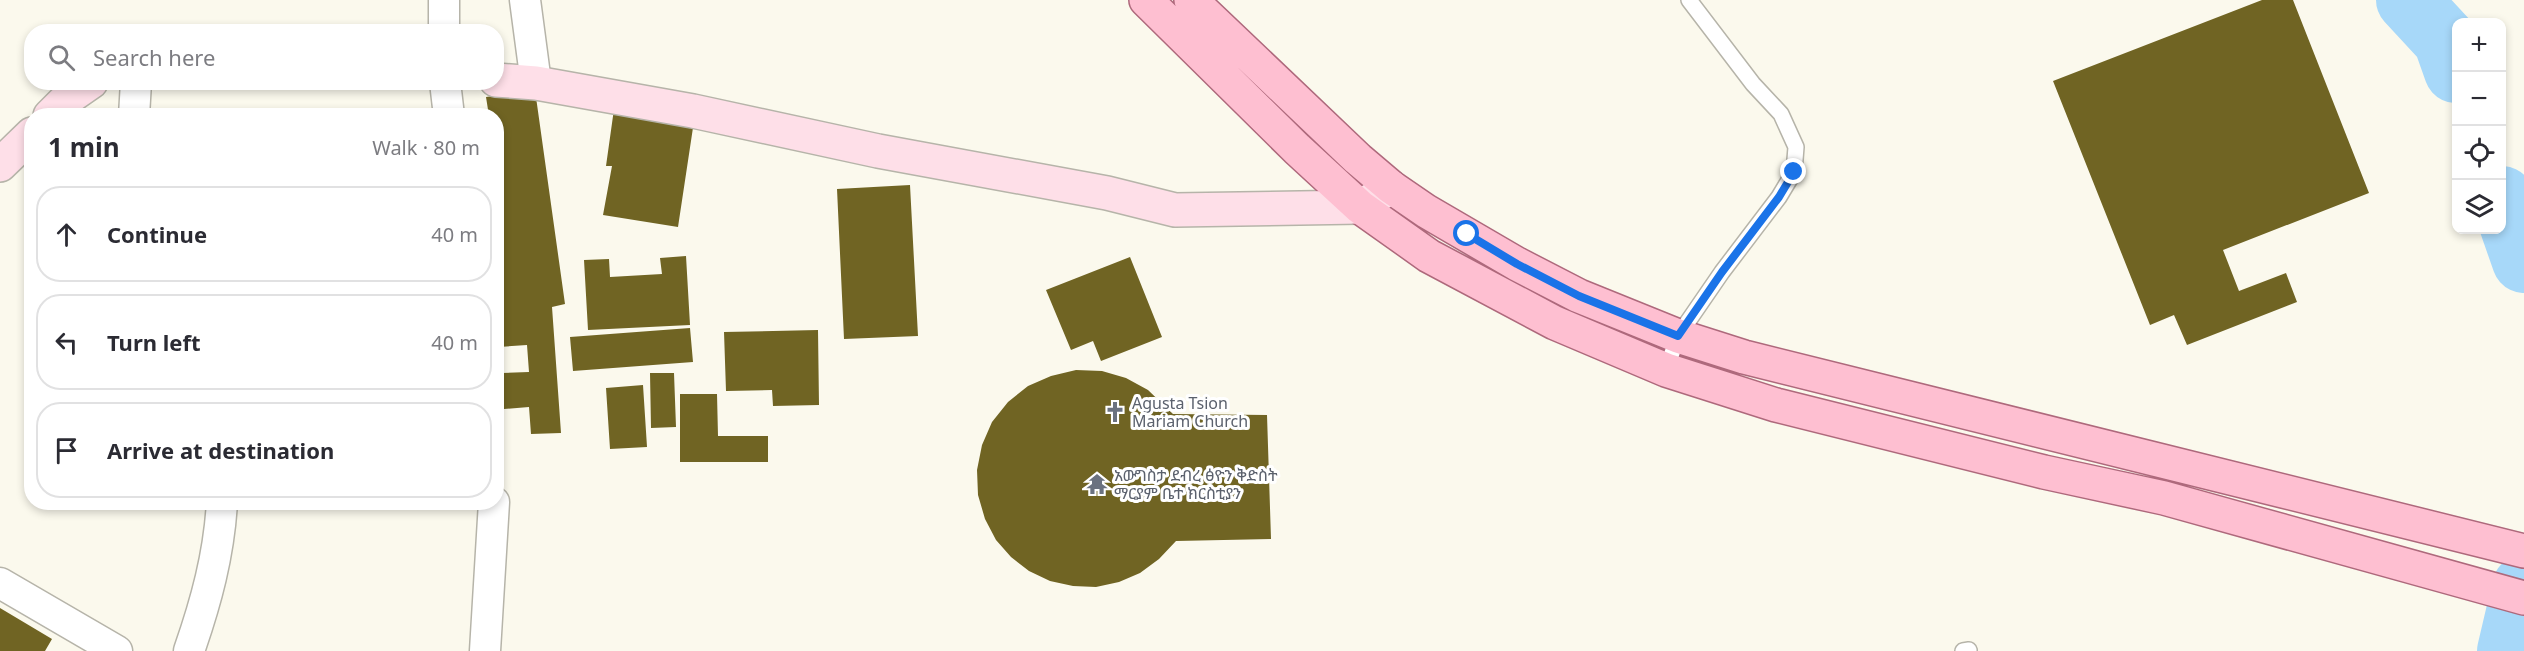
<!DOCTYPE html>
<html lang="en">
<head>
<meta charset="utf-8">
<style>
  body { margin:0; font-family:"Noto Sans","Noto Sans Ethiopic",sans-serif; background:#f2f2f3; color:#2b2b33 }
  .controls { position:absolute; right:18px; top:18px; display:grid; overflow:hidden; border-radius:12px; box-shadow:0 3px 9px #0003 }
  .controls button { width:54px; height:54px; display:grid; place-items:center; padding:0; border:0; border-bottom:2px solid #e1e1e2; background:#fff; color:#2b2b33; font:30px sans-serif }
  .stop { position:absolute; width:18px; height:18px; margin:-14px; border:4px solid #1a73e8; border-radius:50%; background:#fff }
  .stop.end { background:#1a73e8; border-color:#fff; box-shadow:0 2px 6px #0008 }
  .list { margin:0; padding:0; list-style:none }
  h2 { display:flex; justify-content:space-between; align-items:center; height:78px; margin:0; padding:0 24px; font-size:26px }
  h2 small { font-size:20px; font-weight:400; color:#7c7c81 }
  .list li { display:grid; grid-template-columns:39px 1fr auto; gap:18px; align-items:center; box-sizing:border-box; height:96px; margin:0 12px 12px; padding:0 12px; border:2px solid #e1e1e2; border-radius:24px }
  .list b { display:block; font-size:22px; white-space:nowrap }
  .list em { font-size:20px; font-style:normal; color:#7c7c81 }
  .icon { flex:none; width:33px; height:33px; fill:none; stroke:currentColor; stroke-width:2; stroke-linecap:round; stroke-linejoin:round }
  .map { position:relative; flex:none; width:2524px; height:651px; overflow:hidden }
  .search { position:absolute; background:#fff; box-shadow:0 3px 9px #0003; left:24px; top:24px; width:480px; height:66px; display:flex; align-items:center; gap:15px; box-sizing:border-box; padding:0 21px; border-radius:24px; color:#7c7c81; font-size:22px }
  .panel { position:absolute; background:#fff; box-shadow:0 3px 9px #0003; left:24px; top:108px; width:480px; height:402px; border-radius:24px }
  .map>svg:first-child { display:block }
  .lines { fill:none; stroke-linecap:round; stroke-linejoin:round }
  .river { stroke:#a7d8f9; stroke-width:64 }
  .building { fill:#706423 }
  .lane-casing { stroke:#b6b4a9; stroke-width:18 }
  .street-casing { stroke:#b6b4a9; stroke-width:33 }
  .secondary-casing { stroke:#b6b4a9; stroke-width:36 }
  .primary-casing { stroke:#ae697c; stroke-width:36 }
  .lane { stroke:#fff; stroke-width:15 }
  .street { stroke:#fff; stroke-width:30 }
  .secondary { stroke:#fedfe8; stroke-width:33 }
  .primary { stroke:#febfd1; stroke-width:33 }
  .route { stroke:#1a73e8; stroke-width:8 }
  .labels { text-anchor:middle; dominant-baseline:central; stroke-width:6; stroke-linejoin:round; paint-order:stroke }
  .worship-label { font-size:16px; fill:#5b616d; stroke:#fff; text-anchor:start }
</style>
</head>
<body>
<div class="map">
<svg width="2524" height="651" viewBox="0 0 2524 651">
  <rect width="100%" height="100%" fill="#fbf9ed"/>
  <g class="lines">
    <path class="river" d="M2408,0l37,40 11,31
      M2502,198l22,63
      M2509,651l15,-64"/>
  </g>
  <path class="building" d="M2262,0h31l76,193 -146,57 16,41 47,-18 11,29 -110,43 -13,-30 -24,10 -97,-244z
    M535,90l30,214 -13,3 9,126 -30,1 -2,-27 -25,2 -2,-36 27,-1 -2,-27 -28,2 -3,-34v-197h-7l-3,-19z
    M614,109l80,12 -16,106 -75,-12 9,-49h-6z
    M910,185l8,151 -74,3 -7,-150z
    M686,256l4,69 -102,5 -4,-70 25,-1 1,18 52,-3 -2,-16z
    M1130,257l32,80 -61,24 -8,-20 -22,9 -25,-60z
    M690,328l3,34 -120,9 -3,-34z
    M818,330l1,75 -46,1 -1,-16 -46,1 -2,-59z
    M1076,370l26,1 24,7 22,12 25,24 94,1 4,124 -95,2 -17,18 -19,14 -21,9 -23,5 -23,-1 -23,-5 -21,-10 -18,-14 -15,-17 -11,-21 -7,-24 -1,-25 5,-25 10,-23 16,-20 20,-16 23,-10z
    M650,373h24l2,54 -25,1z
    M643,385l4,62 -37,2 -4,-61z
    M680,394h37l1,42h50v26h-88z
    M0,608l52,31 -7,12h-45z"/>
  <g class="lines">
    <defs>
      <path id="lane" d="M1666,370l12,-34 44,-64 57,-75 15,-25 2,-25 -15,-33 -28,-30 -64,-84
        M1963,651l6,-1"/>
      <path id="street" d="M525,0l11,83
        M444,32v-32
        M445,82l4,34
        M134,116l2,-34
        M0,583l117,68
        M189,651c17,-49 30,-96 33,-149
        M485,651l9,-149"/>
      <path id="secondary" d="M496,80l40,3 157,28 185,40 229,42 68,17 185,-3 31,-20
        M50,116l18,-18 23,-16
        M0,165l32,-31"/>
      <path id="primary" d="M1146,0l151,149 63,58 69,49 126,67 111,47 110,35 268,67 120,26 360,100
        M1191,0l167,159 33,28 35,24 91,53 62,32 99,40 66,21 780,194"/>
    </defs>
    <use href="#lane" class="lane-casing"/>
    <use href="#street" class="street-casing"/>
    <use href="#secondary" class="secondary-casing"/>
    <use href="#primary" class="primary-casing"/>
    <use href="#lane" class="lane"/>
    <use href="#street" class="street"/>
    <use href="#secondary" class="secondary"/>
    <use href="#primary" class="primary"/>
  </g>
  <g class="lines">
    <path class="route" d="M1467,234l50,30 62,32 99,40 44,-64 57,-75 15,-25"/>
  </g>
  <defs>
    <symbol id="church-bare" viewBox="-9 -9 18 18"><path d="M-1.2-6h2.4v3.5h3.3v2.4h-3.3V6h-2.4V-.1h-3.3v-2.4h3.3Z" fill="#6b7280" stroke="#fff" stroke-width="2.5" paint-order="stroke"/></symbol>
    <symbol id="temple-bare" viewBox="-9 -9 18 18"><path d="M0-6L5-2H3V0L6.5 2.5H4V6H1.5V3h-3V6H-4V2.5H-6.5L-3 0V-2H-5Z" fill="#6b7280" stroke="#fff" stroke-width="2.5" paint-order="stroke"/></symbol>
  </defs>
  <g fill-rule="evenodd">
    <use href="#church-bare" x="1100" y="397" width="30" height="30"/>
    <use href="#temple-bare" x="1082" y="469" width="30" height="30"/>
  </g>
  <g class="labels">
    <g class="worship-label">
      <text x="1132" y="403">Agusta Tsion<tspan x="1132" dy="18">Mariam Church</tspan></text>
      <text x="1114" y="475">አውግስታ ደብረ ፅዮን ቅድስት<tspan x="1114" dy="18">ማርያም ቤተ ክርስቲያን</tspan></text>
    </g>
  </g>
</svg>
<div class="controls">
<button>+</button>
<button>−</button>
<button><svg class="icon" aria-label="locate" viewBox="0 0 24 24"><circle cx="12" cy="12" r="6"/><path d="M12 2v4M12 18v4M2 12h4M18 12h4"/></svg></button>
<button><svg class="icon" aria-label="layers" viewBox="0 0 24 24"><path d="M12 4l9 5-9 5-9-5zM3 14l9 5 9-5"/></svg></button>
</div>
<div class="stop" style="left:1467px;top:234px"></div>
<div class="stop end" style="left:1794px;top:172px"></div>
<div class="search"><svg class="icon" aria-label="search" viewBox="0 0 24 24"><circle cx="10" cy="10" r="6"/><path d="M15 15l6 6"/></svg>Search here</div>
<section class="panel">
<h2>1 min<small>Walk · 80 m</small></h2>
<ul class="list">
<li><svg class="icon" aria-label="ahead" viewBox="0 0 24 24"><path d="M12 20V5M6 11l6-6 6 6"/></svg><div><b>Continue</b></div><em>40 m</em></li>
<li><svg class="icon" aria-label="left" viewBox="0 0 24 24"><path d="M17 20v-9H6M10 6l-5 5 5 5"/></svg><div><b>Turn left</b></div><em>40 m</em></li>
<li><svg class="icon" aria-label="arrive" viewBox="0 0 24 24"><path d="M6 21V4h12l-3 4 3 4H6"/></svg><div><b>Arrive at destination</b></div></li>
</ul>
</section>
</div>
</body>
</html>
